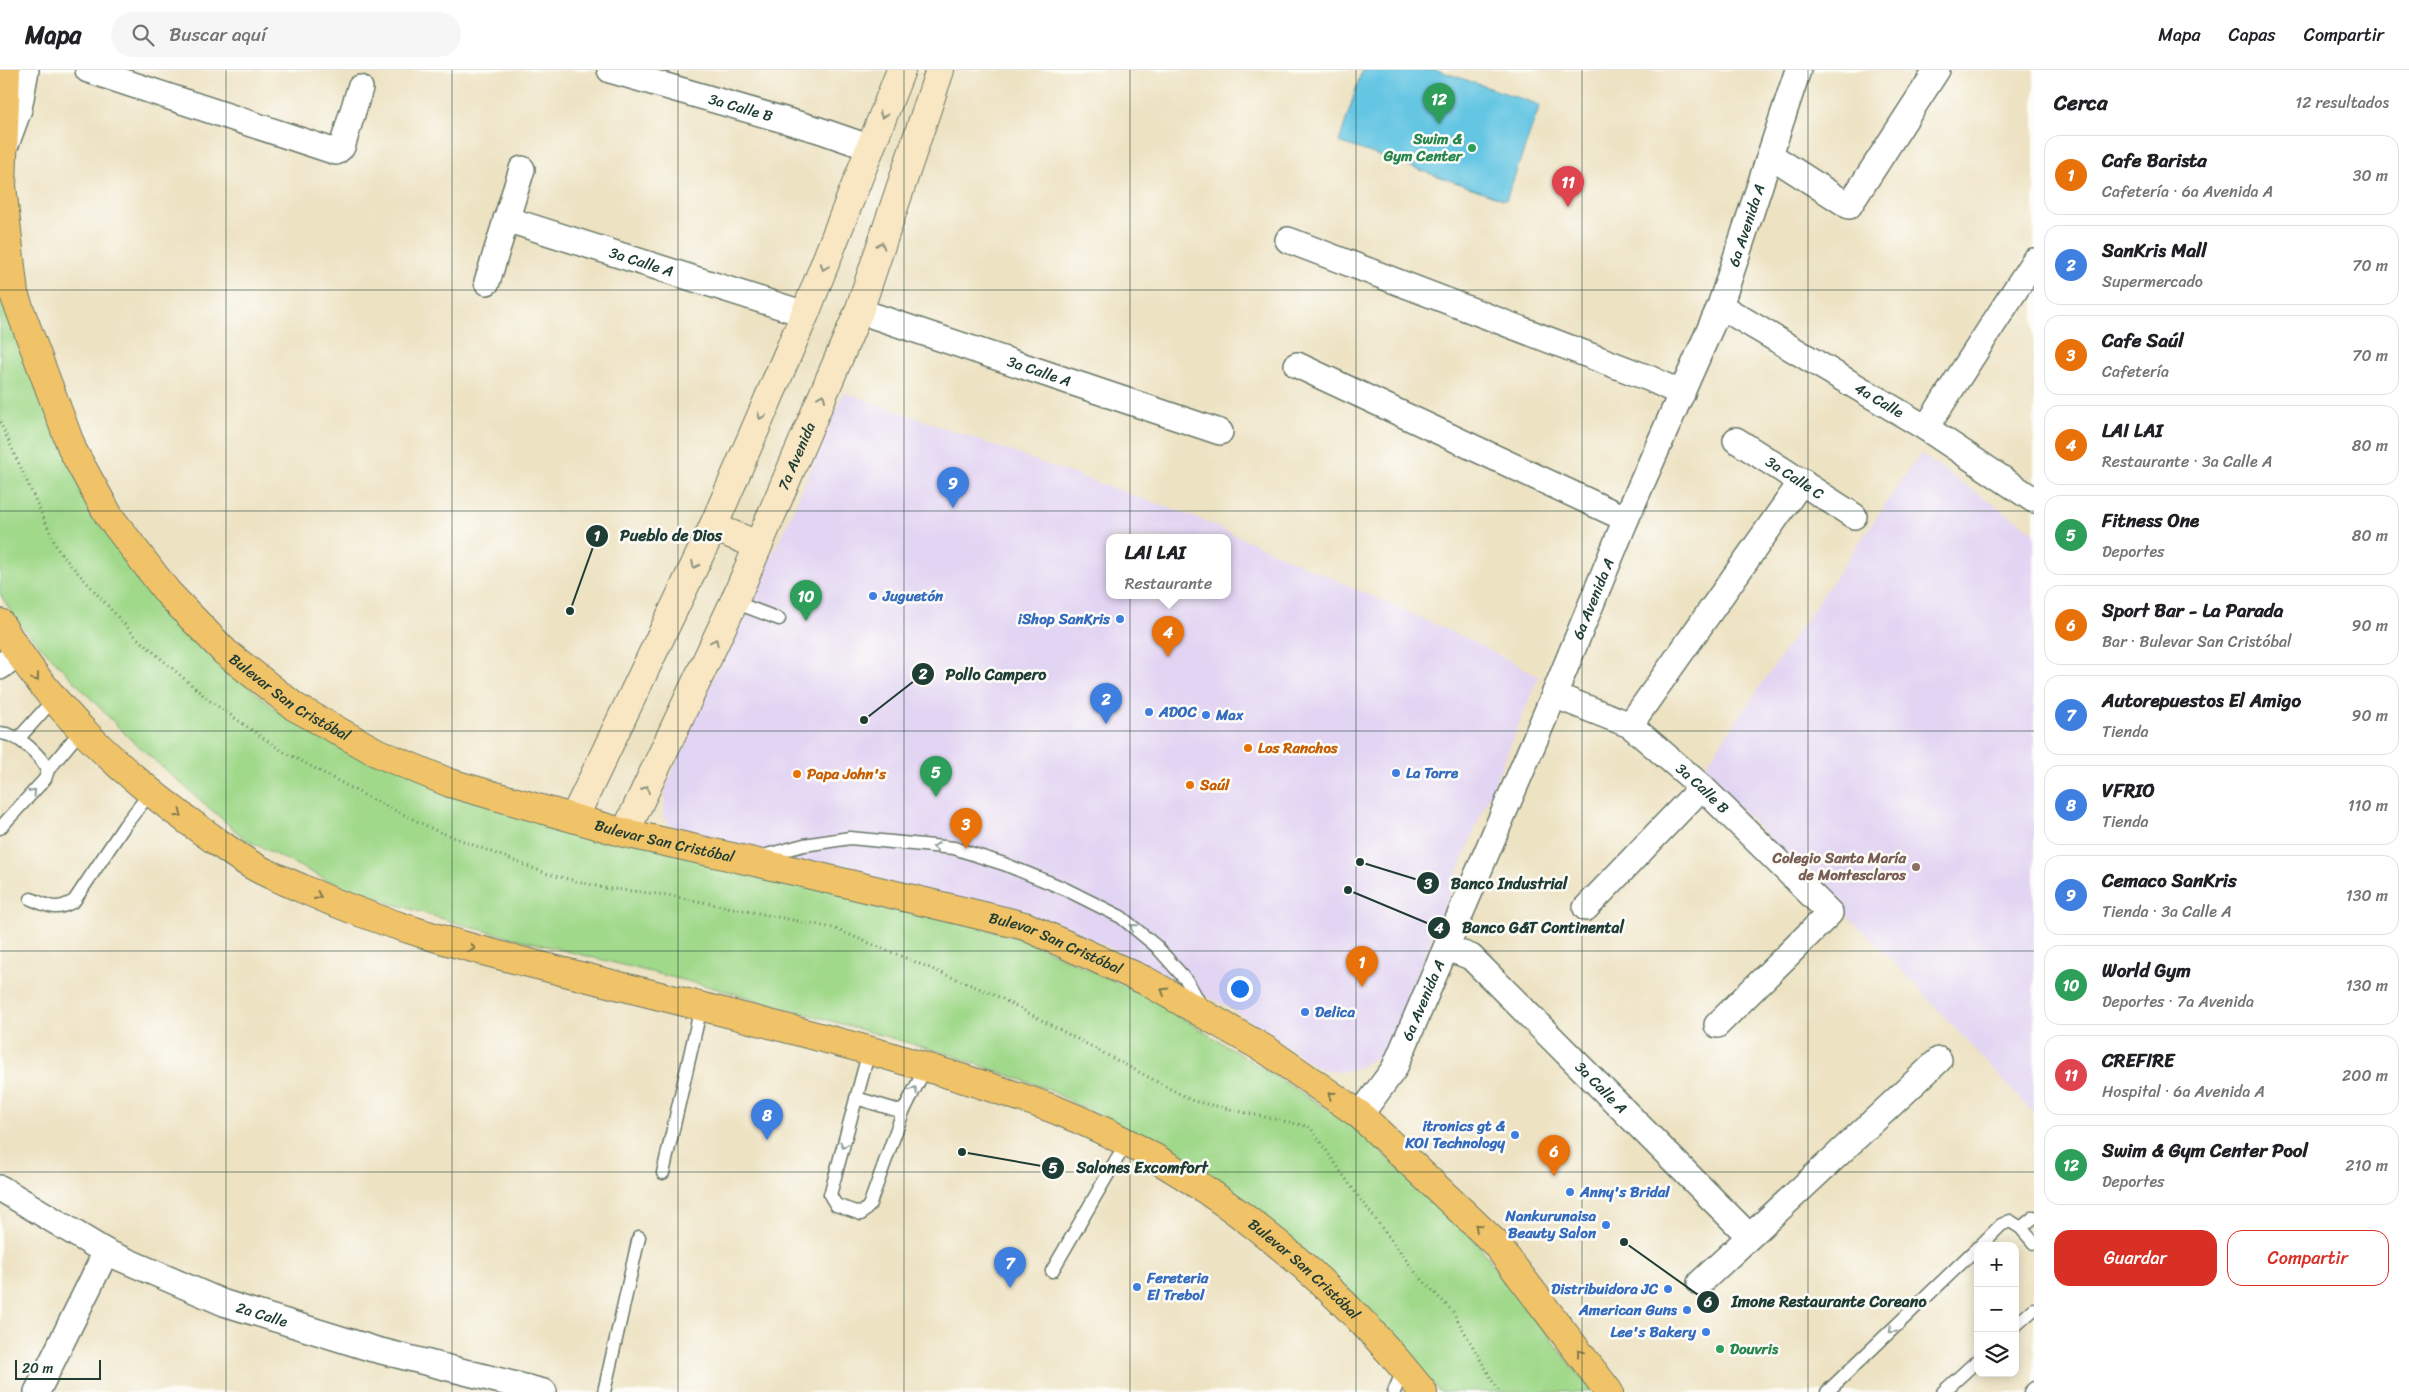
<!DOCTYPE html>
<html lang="es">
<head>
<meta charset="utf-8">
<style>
  body { margin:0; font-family:Sriracha,sans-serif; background:#f6f6f6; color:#202124 }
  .controls { position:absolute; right:15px; bottom:15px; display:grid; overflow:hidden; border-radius:10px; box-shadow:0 2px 12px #0003 }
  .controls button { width:45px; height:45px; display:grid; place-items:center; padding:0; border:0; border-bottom:1px solid #e0e0e0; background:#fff; color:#202124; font:25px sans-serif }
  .scale { position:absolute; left:15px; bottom:12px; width:86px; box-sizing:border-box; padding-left:5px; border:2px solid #1f3d34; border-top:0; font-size:14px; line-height:18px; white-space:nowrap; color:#1f3d34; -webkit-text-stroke:4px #fdfcf7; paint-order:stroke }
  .you { position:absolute; left:1239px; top:918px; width:18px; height:18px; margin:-12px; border:4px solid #fff; border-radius:50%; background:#1a73e8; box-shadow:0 0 0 8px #1a73e833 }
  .badge { display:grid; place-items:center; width:32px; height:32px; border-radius:50%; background:#d93025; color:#fff; font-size:16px; font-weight:700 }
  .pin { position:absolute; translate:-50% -41px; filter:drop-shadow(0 1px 2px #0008) }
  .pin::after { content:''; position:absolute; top:26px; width:18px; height:15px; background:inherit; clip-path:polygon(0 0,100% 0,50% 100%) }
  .popup { position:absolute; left:1106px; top:464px; width:125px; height:65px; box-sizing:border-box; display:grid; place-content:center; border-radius:10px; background:#fff; filter:drop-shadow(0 1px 4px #0005); font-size:16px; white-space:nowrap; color:#757577 }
  .popup b { font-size:19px; color:#202124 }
  .popup::after { content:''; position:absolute; left:50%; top:100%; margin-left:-10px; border:10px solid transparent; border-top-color:#fff }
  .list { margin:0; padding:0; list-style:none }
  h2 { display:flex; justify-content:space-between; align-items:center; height:65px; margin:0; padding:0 20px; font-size:21px }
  h2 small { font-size:16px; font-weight:400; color:#757577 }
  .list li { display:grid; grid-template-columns:32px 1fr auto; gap:15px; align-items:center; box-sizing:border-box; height:80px; margin:0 10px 10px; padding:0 10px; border:1px solid #e0e0e0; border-radius:15px }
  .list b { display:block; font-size:19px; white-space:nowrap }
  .list p { margin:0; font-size:16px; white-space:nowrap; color:#757577 }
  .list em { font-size:16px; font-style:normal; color:#757577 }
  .actions { display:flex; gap:10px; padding:15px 20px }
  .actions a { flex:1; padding:11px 0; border:1px solid #d93025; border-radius:15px; text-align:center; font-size:18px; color:#d93025 }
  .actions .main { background:#d93025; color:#fff }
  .icon { flex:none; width:28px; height:28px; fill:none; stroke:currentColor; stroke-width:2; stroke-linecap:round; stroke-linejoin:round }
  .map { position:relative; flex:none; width:2034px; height:1322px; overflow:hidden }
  header { display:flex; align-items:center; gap:30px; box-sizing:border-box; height:70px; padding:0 25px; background:#fff; border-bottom:1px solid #e0e0e0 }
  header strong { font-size:24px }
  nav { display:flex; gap:28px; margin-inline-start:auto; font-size:18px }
  .search { width:350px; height:45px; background:#f6f6f6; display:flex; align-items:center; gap:12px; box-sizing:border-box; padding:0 18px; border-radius:28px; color:#757577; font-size:19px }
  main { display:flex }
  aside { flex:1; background:#fff }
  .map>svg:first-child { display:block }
  .built { fill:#e2d4f3; fill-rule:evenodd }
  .green { fill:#a1d98b; stroke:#608b60 }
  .water { fill:#65c6e3; stroke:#42828c }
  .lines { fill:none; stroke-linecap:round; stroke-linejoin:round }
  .lane-casing { stroke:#677766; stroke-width:15 }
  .street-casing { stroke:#677766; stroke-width:28 }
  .secondary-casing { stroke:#677766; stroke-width:30 }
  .primary-casing { stroke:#677766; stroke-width:30 }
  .path { stroke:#677766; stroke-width:3; stroke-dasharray:1 4; stroke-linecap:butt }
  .lane { stroke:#fff; stroke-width:12 }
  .street { stroke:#fff; stroke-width:25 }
  .secondary { stroke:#f9e7c3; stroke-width:28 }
  .primary { stroke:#f1c369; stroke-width:28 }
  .oneway { stroke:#8c927c }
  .oneway2 { stroke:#7d794c }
  .oneway3 { stroke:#8f9e9a }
  .grid { fill:none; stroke:#1f3d34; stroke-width:1; stroke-opacity:0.55 }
  .leisure-dot { fill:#2e9e5b; stroke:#fdfcf7; stroke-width:2 }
  .shop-dot { fill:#3f7fe0; stroke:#fdfcf7; stroke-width:2 }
  .food-dot { fill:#e8710a; stroke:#fdfcf7; stroke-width:2 }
  .education-dot { fill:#8d6e63; stroke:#fdfcf7; stroke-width:2 }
  .labels { text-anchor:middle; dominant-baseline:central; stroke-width:5; stroke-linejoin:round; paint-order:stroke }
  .street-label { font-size:15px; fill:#1f3d34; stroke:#fdfcf7 }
  .leisure-label { font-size:15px; font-weight:bold; fill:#27864d; stroke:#fdfcf7; text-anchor:end }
  .shop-label { font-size:15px; font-weight:bold; fill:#366cbe; stroke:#fdfcf7; text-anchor:start }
  .food-label { font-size:15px; font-weight:bold; fill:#c56008; stroke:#fdfcf7; text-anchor:start }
  .education-label { font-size:15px; font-weight:bold; fill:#785e54; stroke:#fdfcf7; text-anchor:end }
  .leader { fill:none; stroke:#1f3d34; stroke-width:2 }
  .callout-dot { fill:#1f3d34; stroke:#fdfcf7; stroke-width:2 }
  .mark-label { font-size:15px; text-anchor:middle; font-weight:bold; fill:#fff }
  .callout-label { font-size:16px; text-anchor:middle; font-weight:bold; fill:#1f3d34; stroke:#fdfcf7; stroke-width:5; stroke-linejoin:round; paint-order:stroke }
</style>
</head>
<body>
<header>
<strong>Mapa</strong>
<div class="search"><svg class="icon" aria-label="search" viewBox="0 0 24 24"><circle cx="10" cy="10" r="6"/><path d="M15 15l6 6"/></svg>Buscar aquí</div>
<nav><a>Mapa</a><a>Capas</a><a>Compartir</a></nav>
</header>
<main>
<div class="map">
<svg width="2034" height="1322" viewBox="0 0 2034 1322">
  <rect width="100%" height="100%" fill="#fdfcf7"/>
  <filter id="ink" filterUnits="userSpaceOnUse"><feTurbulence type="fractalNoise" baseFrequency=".02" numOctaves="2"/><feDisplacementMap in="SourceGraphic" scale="10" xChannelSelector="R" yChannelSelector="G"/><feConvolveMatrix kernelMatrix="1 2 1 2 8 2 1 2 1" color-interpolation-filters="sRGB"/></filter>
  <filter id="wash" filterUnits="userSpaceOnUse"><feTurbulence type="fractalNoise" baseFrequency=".0096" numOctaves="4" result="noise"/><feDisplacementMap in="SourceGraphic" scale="20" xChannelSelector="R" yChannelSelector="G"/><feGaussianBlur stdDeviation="1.12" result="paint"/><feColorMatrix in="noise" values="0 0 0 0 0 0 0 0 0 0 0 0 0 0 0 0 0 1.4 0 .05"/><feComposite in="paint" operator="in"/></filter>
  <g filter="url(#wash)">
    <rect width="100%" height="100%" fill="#ede2c2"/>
    <path class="built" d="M844,322l353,126 273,122 69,36 -63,151 -80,201 -14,26 -24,14 -20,4 -20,-4 -84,-58 -129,-65 -80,-26 -346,-87 -16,-14 3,-30 22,-55 73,-158 22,-41zM1109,468h118v58h-118z
      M1920,384l114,78v582l-138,-150 -194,-193z"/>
    <path class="green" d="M0,192l56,175 147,210 72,62 86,47 664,184 124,57 205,129 123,117 115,149h-152l-7,-8 -276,-238 -112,-58 -97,-34 -241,-68 -237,-59 -125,-38 -100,-50 -116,-101 -110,-114 -19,-30z"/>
    <path class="water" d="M1362,0h75l103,35 -34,95 -167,-58z"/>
  </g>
  <g filter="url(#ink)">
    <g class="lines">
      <defs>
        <path id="lane" d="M734,532l45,17
          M0,663c19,1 40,22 48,37l-3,9 -45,49
          M18,669l35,-39
          M48,700l35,-42
          M759,787l45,-12 46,-7 104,10 50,16 59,24 58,29 35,29 31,35 15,26
          M31,829c18,7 24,13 43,2l51,-76 25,-32
          M869,981l-39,144 6,10 25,9 8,-8 34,-94 23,-45
          M856,1028l47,14
          M663,1103l38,-166
          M2021,1158l13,-11
          M1980,1176l21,-21 9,-4 11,7 13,15
          M1052,1201l74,-128
          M2015,1256l19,-17
          M604,1322l35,-155
          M1394,1322l10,-24
          M1827,1322l151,-145
          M1943,1322l35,-32
          M2030,1322l4,-4"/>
        <g id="street">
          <path d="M88,0l248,82 6,-5 18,-59"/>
          <path id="s1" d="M610,0l209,60 52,18"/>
          <path d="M7,72l12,-33 7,-39"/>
          <path d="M1770,85l79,51 88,-136"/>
          <path id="s2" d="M506,149l299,95"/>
          <path d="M1288,170l363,139 31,15"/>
          <path d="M487,212l35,-113"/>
          <path id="s3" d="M1720,236l206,122 108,72"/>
          <path id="s4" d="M859,241l361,121"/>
          <path d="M1297,295l329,154"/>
          <path d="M1926,358l108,-167"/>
          <path id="s5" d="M1736,370l118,76"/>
          <path d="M0,597l18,-14"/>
          <path id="s6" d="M1554,625l76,30 72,62 128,126 -113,112"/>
          <path d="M1630,655l172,-244"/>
          <path d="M1586,838l116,-121"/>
          <path id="s7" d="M1447,878l24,9 278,279"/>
          <path id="s8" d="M1360,1045l34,-46 160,-374 72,-176 94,-213 78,-236"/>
          <path id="s9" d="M0,1118l106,64 118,51 149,46 171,43"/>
          <path d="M1700,1213l239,-223"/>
          <path d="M37,1322l69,-140"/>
        </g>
        <g id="secondary">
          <path d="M713,457l45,18"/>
          <path d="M574,748l139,-291 92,-213 96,-244"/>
          <path id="s10" d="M625,763l109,-231 125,-291 81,-241"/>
        </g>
        <g id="primary">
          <path id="s11" d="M6,0l-4,116 12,108 59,157 36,65 59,77 57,59 70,55 83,46 72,30 175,50 174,39 226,54 121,55 122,70 92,64 135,128 114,149"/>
          <path id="s12" d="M0,553c50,85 122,151 202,208 16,11 31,23 48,33 16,10 36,17 53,25 80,36 162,58 246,79 113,29 227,56 340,88 56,17 112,33 167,54 140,55 274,164 367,282"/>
        </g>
      </defs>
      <use href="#lane" class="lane-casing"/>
      <use href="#street" class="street-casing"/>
      <use href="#secondary" class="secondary-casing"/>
      <use href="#primary" class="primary-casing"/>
      <path class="path" d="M0,352l59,130 77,85 73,63 70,49 85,46 71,35 113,44 56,14 63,7 166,33 162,67 198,106 117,26 45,65 61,81 37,39 46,80"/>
      <use href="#lane" class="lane"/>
      <use href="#street" class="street"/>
      <use href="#secondary" class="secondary"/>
      <use href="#primary" class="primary"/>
    </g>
    <defs><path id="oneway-chevron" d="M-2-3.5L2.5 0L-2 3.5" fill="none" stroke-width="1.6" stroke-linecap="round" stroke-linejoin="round" transform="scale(1.25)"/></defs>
    <g class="oneway">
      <use href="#oneway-chevron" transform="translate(883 45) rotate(111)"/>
      <use href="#oneway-chevron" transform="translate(881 175) rotate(-71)"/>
      <use href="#oneway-chevron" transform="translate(824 197) rotate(111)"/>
      <use href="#oneway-chevron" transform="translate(822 327) rotate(-67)"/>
      <use href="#oneway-chevron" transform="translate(761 346) rotate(113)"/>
      <use href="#oneway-chevron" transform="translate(695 495) rotate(116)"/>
      <use href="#oneway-chevron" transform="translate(715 572) rotate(-65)"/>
      <use href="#oneway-chevron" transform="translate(646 719) rotate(-65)"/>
    </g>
    <g class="oneway2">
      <use href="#oneway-chevron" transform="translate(36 608) rotate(53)"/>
      <use href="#oneway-chevron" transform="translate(179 744) rotate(35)"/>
      <use href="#oneway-chevron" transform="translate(318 826) rotate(24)"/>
      <use href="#oneway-chevron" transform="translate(472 878) rotate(14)"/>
      <use href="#oneway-chevron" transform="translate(1164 921) rotate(-150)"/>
      <use href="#oneway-chevron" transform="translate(1331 1025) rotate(-145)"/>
      <use href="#oneway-chevron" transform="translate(1478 1157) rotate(-137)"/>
      <use href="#oneway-chevron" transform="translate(1580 1283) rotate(-127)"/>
    </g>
    <g class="oneway3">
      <use href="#oneway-chevron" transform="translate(33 722) rotate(-48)"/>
      <use href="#oneway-chevron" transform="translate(936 777) rotate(-175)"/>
      <use href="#oneway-chevron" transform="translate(1133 857) rotate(-141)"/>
      <use href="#oneway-chevron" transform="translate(914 1020) rotate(-63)"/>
      <use href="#oneway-chevron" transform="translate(844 1075) rotate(105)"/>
      <use href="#oneway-chevron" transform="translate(1892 1260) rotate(136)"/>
    </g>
  </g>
  <path class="grid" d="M226,0v1322M452,0v1322M678,0v1322M904,0v1322M1130,0v1322M1356,0v1322M1582,0v1322M1808,0v1322M0,220h2034M0,441h2034M0,661h2034M0,881h2034M0,1102h2034"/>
  <g class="leisure-dot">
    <circle cx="1472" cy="78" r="5"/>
    <circle cx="1720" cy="1279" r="5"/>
  </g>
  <g class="shop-dot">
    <circle cx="873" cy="526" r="5"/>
    <circle cx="1120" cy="549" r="5"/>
    <circle cx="1149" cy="642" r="5"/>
    <circle cx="1206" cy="645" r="5"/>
    <circle cx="1396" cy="703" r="5"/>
    <circle cx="1305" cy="942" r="5"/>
    <circle cx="1515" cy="1065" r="5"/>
    <circle cx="1570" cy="1122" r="5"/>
    <circle cx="1606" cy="1155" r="5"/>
    <circle cx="1137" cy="1217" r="5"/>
    <circle cx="1668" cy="1219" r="5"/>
    <circle cx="1687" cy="1240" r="5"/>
    <circle cx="1706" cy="1262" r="5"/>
  </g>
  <g class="food-dot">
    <circle cx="1248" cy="678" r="5"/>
    <circle cx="797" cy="704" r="5"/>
    <circle cx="1190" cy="715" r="5"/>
  </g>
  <circle class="education-dot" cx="1916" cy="797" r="5"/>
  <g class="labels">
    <g class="street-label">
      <text stroke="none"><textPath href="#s1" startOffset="136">3a Calle B</textPath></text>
      <text stroke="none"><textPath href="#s8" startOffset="972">6a Avenida A</textPath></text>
      <text stroke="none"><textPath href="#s2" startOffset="142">3a Calle A</textPath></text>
      <text stroke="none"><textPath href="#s4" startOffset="190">3a Calle A</textPath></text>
      <text stroke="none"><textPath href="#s3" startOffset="185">4a Calle</textPath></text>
      <text stroke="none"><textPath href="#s10" startOffset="414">7a Avenida</textPath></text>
      <text stroke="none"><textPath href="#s5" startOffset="70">3a Calle C</textPath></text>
      <text stroke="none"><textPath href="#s8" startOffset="568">6a Avenida A</textPath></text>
      <text stroke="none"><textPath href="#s11" startOffset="725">Bulevar San Cristóbal</textPath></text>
      <text stroke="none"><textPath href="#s6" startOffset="178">3a Calle B</textPath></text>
      <text stroke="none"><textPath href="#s11" startOffset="1130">Bulevar San Cristóbal</textPath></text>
      <text stroke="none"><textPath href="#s11" startOffset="1535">Bulevar San Cristóbal</textPath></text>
      <text stroke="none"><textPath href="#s8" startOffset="132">6a Avenida A</textPath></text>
      <text stroke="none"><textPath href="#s7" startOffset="210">3a Calle A</textPath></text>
      <text stroke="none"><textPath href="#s12" startOffset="1491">Bulevar San Cristóbal</textPath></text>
      <text stroke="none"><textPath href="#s9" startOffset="292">2a Calle</textPath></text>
    </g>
    <g class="leisure-label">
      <text x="1462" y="69">Swim &amp;<tspan x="1462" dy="17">Gym Center</tspan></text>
      <text x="1730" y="1279" text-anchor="start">Douvris</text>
    </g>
    <g class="shop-label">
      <text x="883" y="526">Juguetón</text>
      <text x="1110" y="549" text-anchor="end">iShop SanKris</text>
      <text x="1159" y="642">ADOC</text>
      <text x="1216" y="645">Max</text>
      <text x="1406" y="703">La Torre</text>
      <text x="1315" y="942">Delica</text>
      <text x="1505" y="1056" text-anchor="end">itronics gt &amp;<tspan x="1505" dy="17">KOI Technology</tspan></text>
      <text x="1580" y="1122">Anny's Bridal</text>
      <text x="1596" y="1146" text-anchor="end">Nankurunaisa<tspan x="1596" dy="17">Beauty Salon</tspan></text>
      <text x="1147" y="1208">Fereteria<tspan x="1147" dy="17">El Trebol</tspan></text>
      <text x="1658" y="1219" text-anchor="end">Distribuidora JC</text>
      <text x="1677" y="1240" text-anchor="end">American Guns</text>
      <text x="1696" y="1262" text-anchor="end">Lee's Bakery</text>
    </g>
    <g class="food-label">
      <text x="1258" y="678">Los Ranchos</text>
      <text x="807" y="704">Papa John's</text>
      <text x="1200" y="715">Saúl</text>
    </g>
    <g class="education-label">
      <text x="1906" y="788">Colegio Santa María<tspan x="1906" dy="17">de Montesclaros</tspan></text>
    </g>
  </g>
  <path class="leader" d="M570 541L597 466M864 650L923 604M1360 792L1428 813M1348 820L1439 858M962 1082L1053 1098M1624 1172L1708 1232"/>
  <g class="callout-dot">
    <circle cx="570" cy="541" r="5"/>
    <circle cx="864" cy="650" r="5"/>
    <circle cx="1360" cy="792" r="5"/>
    <circle cx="1348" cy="820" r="5"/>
    <circle cx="962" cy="1082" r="5"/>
    <circle cx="1624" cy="1172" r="5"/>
    <circle cx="597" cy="466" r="12"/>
    <circle cx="923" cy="604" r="12"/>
    <circle cx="1428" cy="813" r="12"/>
    <circle cx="1439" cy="858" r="12"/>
    <circle cx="1053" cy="1098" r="12"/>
    <circle cx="1708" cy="1232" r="12"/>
  </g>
  <g class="mark-label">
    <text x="597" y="471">1</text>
    <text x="923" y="609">2</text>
    <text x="1428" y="819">3</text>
    <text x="1439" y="863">4</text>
    <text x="1053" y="1103">5</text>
    <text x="1708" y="1237">6</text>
  </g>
  <g class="callout-label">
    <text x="671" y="471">Pueblo de Dios</text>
    <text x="996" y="610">Pollo Campero</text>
    <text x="1509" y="819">Banco Industrial</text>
    <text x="1543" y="863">Banco G&amp;T Continental</text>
    <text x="1142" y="1103">Salones Excomfort</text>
    <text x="1829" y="1237">Imone Restaurante Coreano</text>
  </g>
</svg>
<div class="controls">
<button>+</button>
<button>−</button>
<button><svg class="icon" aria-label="layers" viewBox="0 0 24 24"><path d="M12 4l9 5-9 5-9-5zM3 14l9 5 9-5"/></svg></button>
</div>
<div class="scale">20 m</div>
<div class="you"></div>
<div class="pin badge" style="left:1362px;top:917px;background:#e8710a">1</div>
<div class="pin badge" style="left:1106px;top:654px;background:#3f7fe0">2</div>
<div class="pin badge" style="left:966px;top:779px;background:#e8710a">3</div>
<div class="pin badge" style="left:1168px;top:587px;background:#e8710a">4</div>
<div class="popup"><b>LAI LAI</b>Restaurante</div>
<div class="pin badge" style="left:936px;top:727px;background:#2e9e5b">5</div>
<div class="pin badge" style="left:1554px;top:1106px;background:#e8710a">6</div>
<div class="pin badge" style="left:1010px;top:1218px;background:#3f7fe0">7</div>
<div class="pin badge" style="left:767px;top:1070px;background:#3f7fe0">8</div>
<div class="pin badge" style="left:953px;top:438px;background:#3f7fe0">9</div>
<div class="pin badge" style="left:806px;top:551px;background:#2e9e5b">10</div>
<div class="pin badge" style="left:1568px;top:137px;background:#e0444e">11</div>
<div class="pin badge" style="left:1439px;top:54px;background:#2e9e5b">12</div>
</div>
<aside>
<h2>Cerca<small>12 resultados</small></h2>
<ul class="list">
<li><span class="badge" style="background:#e8710a">1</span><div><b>Cafe Barista</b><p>Cafetería · 6a Avenida A</p></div><em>30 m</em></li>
<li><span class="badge" style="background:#3f7fe0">2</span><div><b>SanKris Mall</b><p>Supermercado</p></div><em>70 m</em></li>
<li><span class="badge" style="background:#e8710a">3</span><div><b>Cafe Saúl</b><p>Cafetería</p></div><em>70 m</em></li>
<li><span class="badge" style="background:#e8710a">4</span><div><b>LAI LAI</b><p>Restaurante · 3a Calle A</p></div><em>80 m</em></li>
<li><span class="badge" style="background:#2e9e5b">5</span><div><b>Fitness One</b><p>Deportes</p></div><em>80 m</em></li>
<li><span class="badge" style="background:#e8710a">6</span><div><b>Sport Bar - La Parada</b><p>Bar · Bulevar San Cristóbal</p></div><em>90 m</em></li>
<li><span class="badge" style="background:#3f7fe0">7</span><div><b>Autorepuestos El Amigo</b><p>Tienda</p></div><em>90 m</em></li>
<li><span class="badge" style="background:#3f7fe0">8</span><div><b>VFRIO</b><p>Tienda</p></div><em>110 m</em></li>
<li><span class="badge" style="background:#3f7fe0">9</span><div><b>Cemaco SanKris</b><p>Tienda · 3a Calle A</p></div><em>130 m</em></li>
<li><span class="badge" style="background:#2e9e5b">10</span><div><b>World Gym</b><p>Deportes · 7a Avenida</p></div><em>130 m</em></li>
<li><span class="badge" style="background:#e0444e">11</span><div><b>CREFIRE</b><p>Hospital · 6a Avenida A</p></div><em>200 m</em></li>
<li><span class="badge" style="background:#2e9e5b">12</span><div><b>Swim &amp; Gym Center Pool</b><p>Deportes</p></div><em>210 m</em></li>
</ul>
<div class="actions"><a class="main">Guardar</a><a>Compartir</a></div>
</aside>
</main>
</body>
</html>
